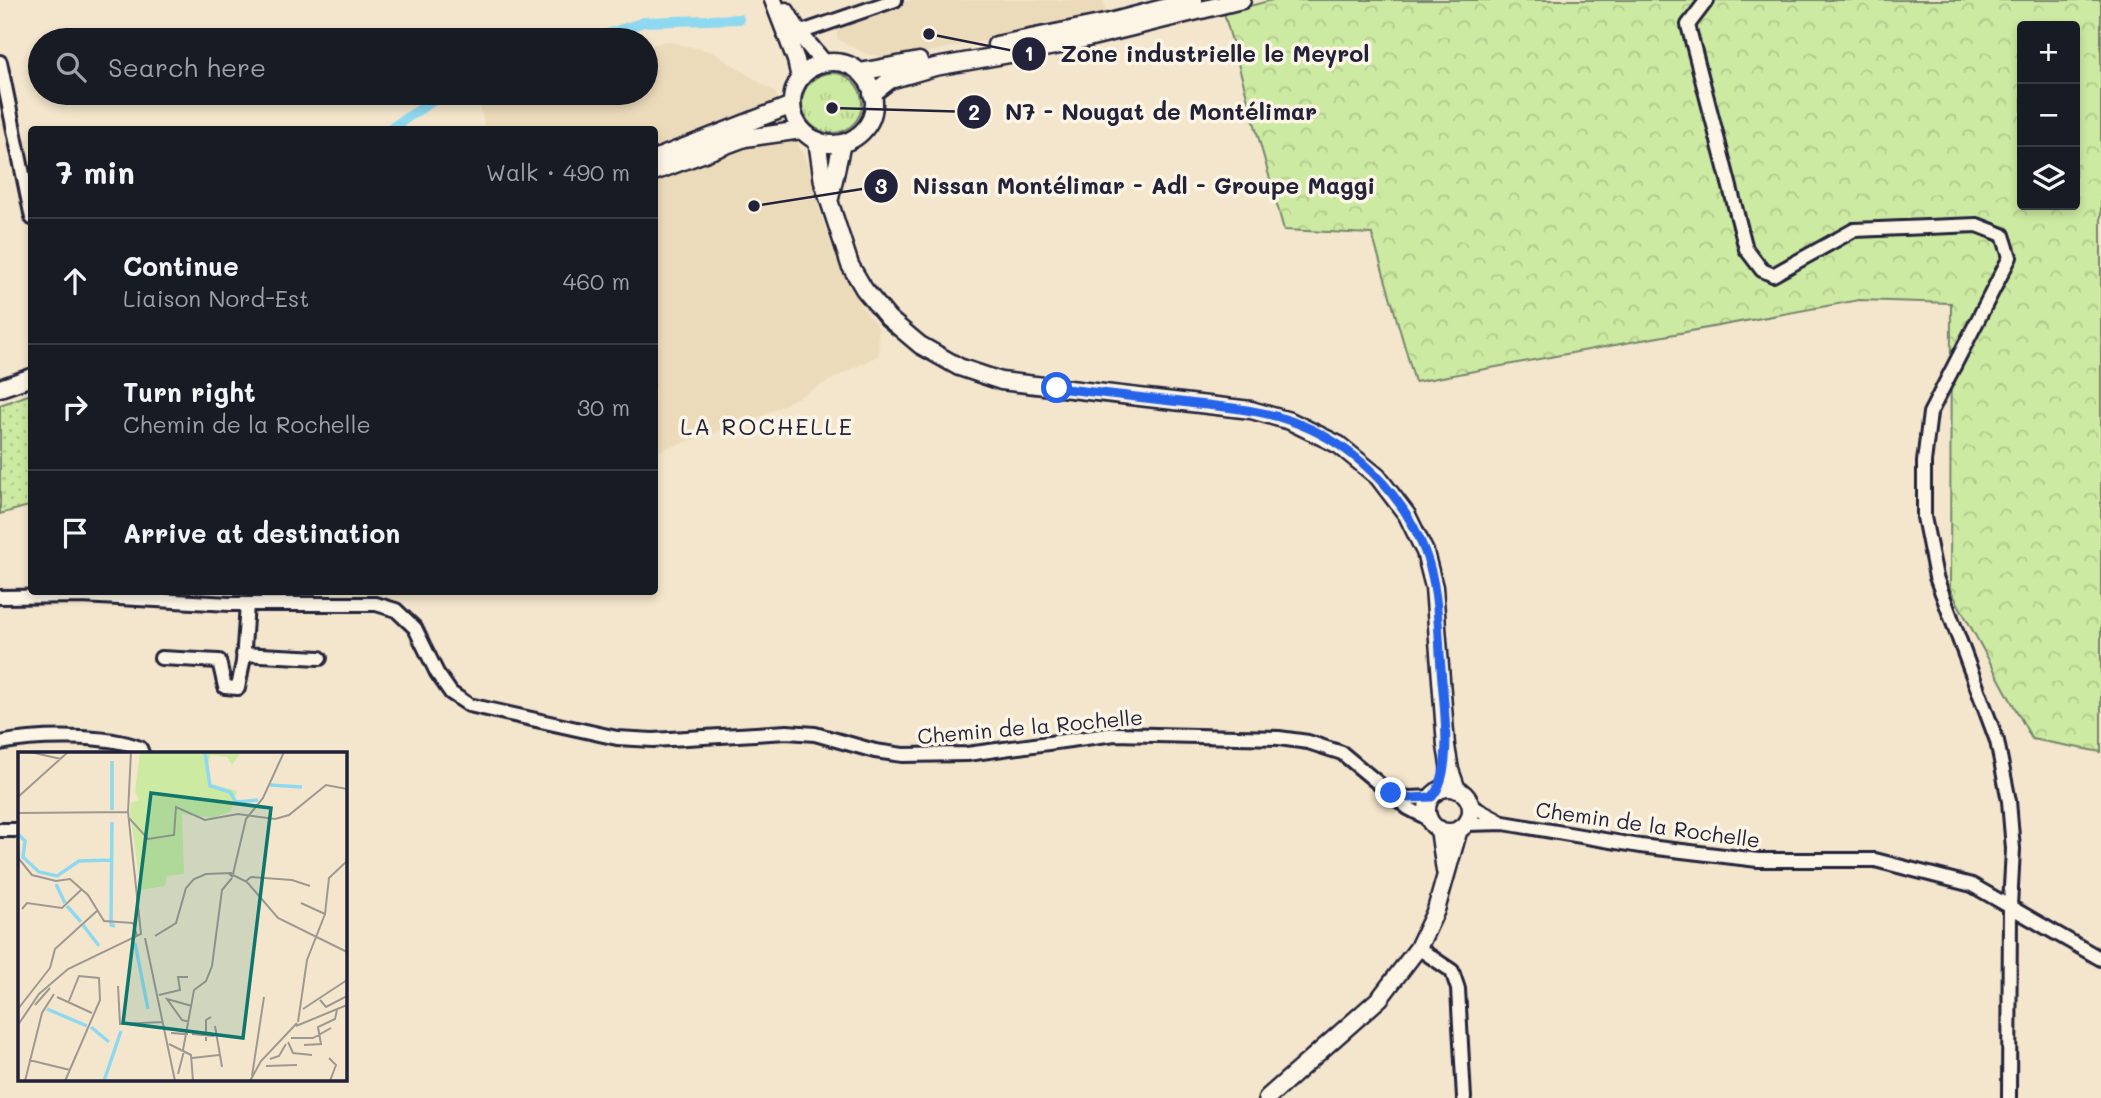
<!DOCTYPE html>
<html lang="en">
<head>
<meta charset="utf-8">
<style>
  body { margin:0; font-family:Mali,sans-serif; background:#242831; color:#f1f3f6 }
  .controls { position:absolute; right:21px; top:21px; display:grid; overflow:hidden; border-radius:7px; box-shadow:0 4px 10px #0003 }
  .controls button { width:63px; height:63px; display:grid; place-items:center; padding:0; border:0; border-bottom:2px solid #363941; background:#171b24; color:#f1f3f6; font:35px sans-serif }
  .stop { position:absolute; width:21px; height:21px; margin:-16px; border:5px solid #2563eb; border-radius:50%; background:#fff }
  .stop.end { background:#2563eb; border-color:#fff; box-shadow:0 2px 7px #0008 }
  .list { margin:0; padding:0; list-style:none }
  h2 { display:flex; justify-content:space-between; align-items:center; height:91px; margin:0; padding:0 28px; font-size:30px }
  h2 small { font-size:23px; font-weight:400; color:#9ea1a6 }
  .list li { display:grid; grid-template-columns:46px 1fr auto; gap:21px; align-items:center; box-sizing:border-box; height:126px; padding:0 28px; border-top:2px solid #363941 }
  .list b { display:block; font-size:26px; white-space:nowrap }
  .list p { margin:0; font-size:23px; white-space:nowrap; color:#9ea1a6 }
  .list em { font-size:23px; font-style:normal; color:#9ea1a6 }
  .icon { flex:none; width:38px; height:38px; fill:none; stroke:currentColor; stroke-width:2; stroke-linecap:round; stroke-linejoin:round }
  .map { position:relative; flex:none; width:2101px; height:1098px; overflow:hidden }
  .search { position:absolute; background:#171b24; box-shadow:0 4px 10px #0003; left:28px; top:28px; width:630px; height:77px; display:flex; align-items:center; gap:18px; box-sizing:border-box; padding:0 24px; border-radius:38px; color:#9ea1a6; font-size:26px }
  .panel { position:absolute; background:#171b24; box-shadow:0 4px 10px #0003; left:28px; top:126px; width:630px; height:469px; border-radius:7px }
  .map>svg:first-child { display:block }
  .built { fill:#ecdbbb }
  .grass { fill:url(#grass-tufts); stroke:#77866e; stroke-width:2 }
  .forest { fill:url(#forest-crowns); stroke:#77866e; stroke-width:2; fill-rule:evenodd }
  .park { fill:url(#park-dots); stroke:#77866e; stroke-width:2 }
  .lines { fill:none; stroke-linecap:round; stroke-linejoin:round }
  .canal { stroke:#8fd9f0; stroke-width:10 }
  .minor-casing { stroke:#22223b; stroke-width:18 }
  .major-casing { stroke:#22223b; stroke-width:21 }
  .minor { stroke:#fcf5e5; stroke-width:12 }
  .major { stroke:#fcf5e5; stroke-width:16 }
  .route { stroke:#2563eb; stroke-width:9 }
  .labels { text-anchor:middle; dominant-baseline:central; stroke-width:7; stroke-linejoin:round; paint-order:stroke }
  .street-label { font-size:21px; fill:#22223b; stroke:#fcf5e5 }
  .neighbourhood-label { font-size:23px; letter-spacing:2px; fill:#22223b; stroke:#fcf5e5 }
  .inset-river { fill:none; stroke:#8fd9f0; stroke-width:3.5 }
  .inset-road { fill:none; stroke:#9f9892; stroke-width:2 }
  .view { fill:#0f766e; fill-opacity:0.15; stroke:#0f766e; stroke-width:3.5 }
  .inset-edge { fill:none; stroke:#22223b; stroke-width:3.5 }
  .leader { fill:none; stroke:#22223b; stroke-width:2.5 }
  .callout-dot { fill:#22223b; stroke:#fcf5e5; stroke-width:2.5 }
  .mark-label { font-size:21px; text-anchor:middle; font-weight:bold; fill:#fff }
  .callout-label { font-size:23px; text-anchor:middle; font-weight:bold; fill:#22223b; stroke:#fcf5e5; stroke-width:7; stroke-linejoin:round; paint-order:stroke }
</style>
</head>
<body>
<div class="map">
<svg width="2101" height="1098" viewBox="0 0 2101 1098">
  <defs>
    <pattern id="grass-tufts" width="24" height="20" patternUnits="userSpaceOnUse" patternTransform="scale(1.75)"><rect width="24" height="20" fill="#cceaa1"/><path d="M3 7l-1-3M5 7V3M7 7l1-3M15 17l-1-3M17 17v-4M19 17l1-3" fill="none" stroke="#afc88c"/></pattern>
    <pattern id="forest-crowns" width="20" height="18" patternUnits="userSpaceOnUse" patternTransform="scale(1.75)"><rect width="20" height="18" fill="#cceaa1"/><path d="M2 6a3 3 0 1 1 6 0M12 15a3 3 0 1 1 6 0" fill="none" stroke="#afc88c"/></pattern>
    <pattern id="park-dots" width="8" height="8" patternUnits="userSpaceOnUse" patternTransform="scale(1.75)"><rect width="8" height="8" fill="#cceaa1"/><path d="M2 2h.1M6 6h.1" fill="none" stroke="#afc88c" stroke-width="1.8" stroke-linecap="round"/></pattern>
  </defs>
  <rect width="100%" height="100%" fill="#f3e6cc"/>
  <filter id="ink" filterUnits="userSpaceOnUse"><feTurbulence type="fractalNoise" baseFrequency=".0143" numOctaves="2"/><feDisplacementMap in="SourceGraphic" scale="14" xChannelSelector="R" yChannelSelector="G"/><feConvolveMatrix kernelMatrix="1 2 1 2 8 2 1 2 1" color-interpolation-filters="sRGB"/></filter>
  <g filter="url(#ink)">
    <path class="built" d="M910,0h193l4,17 -215,42 -25,-5 -30,-15v-10l11,-8z
      M666,41l47,11 62,40 33,74 13,49 17,48 23,44 17,20 1,28 -123,64 -101,33 -1,-322 -169,-1 -7,-31 18,-5h150v-46z"/>
    <path class="grass" d="M802 103a30 30 0 1 1 60 0a30 30 0 1 1-60 0Z"/>
    <path class="forest" d="M1272,0h829v752l-69,-13 -82,-150 1,-286 -92,-3 -444,82 -43,-148 -88,-4 -60,-217zM2022,26h53v179h-53z"/>
    <path class="park" d="M31,394l1,82 -3,1c-1,11 5,18 0,29l-29,8v-109z"/>
    <g class="lines">
      <path class="canal" d="M588,40l56,-18 95,-3
        M388,130l57,-37"/>
      <defs>
        <path id="minor" d="M1707,0l-19,25 58,224 16,21 11,5 81,-45 123,-5 26,10 7,22 -80,156 -6,49v55l12,60 61,164 12,60 4,48 -3,57 -1,192
          M799,33l96,-33
          M0,62l32,156
          M0,597l82,-1 148,8h146l20,6 19,18 22,45 14,20 18,12 148,33 36,2 134,-8 28,2 60,17 28,4 64,-1 148,-20 164,4 29,4 34,11 66,55 21,11
          M243,654l77,4
          M161,658l58,3 6,26 13,1 5,-26 4,-58
          M0,743c35,-7 107,-9 140,5l2,5
          M1394,794l15,4 23,-1
          M1470,805l30,16
          M1466,824l38,-1 136,23 118,14h117l97,25 129,74
          M0,830h19
          M1418,948l34,23 6,18 6,109"/>
        <path id="major" d="M773,0l23,60 4,18
          M786,11l13,22 25,30
          M996,45l114,-23 84,-22
          M792 103a41 41 0 1 1 82 0a41 41 0 1 1-82 0Z
          M860,72l59,-11
          M872,94l18,-14 45,-13 120,-21 187,-46
          M817,140l6,42 27,83 14,24 24,29 32,27 39,22 42,14 250,29 39,11 49,24 39,32 29,38 18,37 9,35 12,159 4,24 7,20
          M654,159l138,-54
          M654,172l91,-34 57,-8
          M830,198l12,-55
          M0,388l32,-11
          M1427 810a22 22 0 1 1 44 0a22 22 0 1 1-44 0Z
          M1439,829l6,42
          M1267,1098l113,-100 38,-50 18,-38 23,-81"/>
      </defs>
      <use href="#minor" class="minor-casing"/>
      <use href="#major" class="major-casing"/>
      <use href="#minor" class="minor"/>
      <use href="#major" class="major"/>
    </g>
  </g>
  <g class="lines" filter="url(#ink)">
    <path class="route" d="M1057,388c44,5 88,10 132,15 33,4 67,6 99,17 61,20 115,72 137,132 14,36 13,78 16,116 2,33 14,104 -9,129l-23,1 -18,-5"/>
  </g>
  <g class="labels">
    <g class="street-label">
      <text transform="translate(1030 726) rotate(-5)">Chemin de la Rochelle</text>
      <text transform="translate(1648 824) rotate(8)">Chemin de la Rochelle</text>
    </g>
    <g class="neighbourhood-label">
      <text x="767" y="426">LA ROCHELLE</text>
    </g>
  </g>
  <g transform="translate(18 752)">
    <rect width="329" height="329" fill="#f3e6cc"/>
    <path d="M122,0h101l-9,13 -5,-8 -16,-2 -4,12 2,16 28,8 -6,20 -17,7 -32,-4 2,60 -17,2 -2,10 -24,4 -11,-77 1,-10 8,-3 -4,-8z" fill="#cceaa1"/>
    <path class="inset-river" d="M187,0l5,34 20,6 6,10 22,-2M252,33l32,2M94,58v-49M94,70l-1,103 4,1M0,82l7,7 -2,16 16,15 18,4 22,-15 32,-1M38,132l9,19M49,154l14,16M65,173l16,21M117,191l13,66M29,257l40,17M73,275l18,15M86,329l17,-50"/>
    <path class="inset-road" d="M12,0l31,7M0,45l50,-45M0,61l111,-1M111,66l19,21 26,-4 2,-28 29,13 33,-6 37,5 14,-4 37,-30 21,4M0,90l1,17 13,16 24,6 14,-2 18,16 16,26 29,2 4,13M215,122l13,-55 17,-21 21,-46M215,123l14,7 31,36 69,34M228,129l5,-4 41,3 18,6M283,151l24,11M4,157l5,-6 35,5 20,-19M137,184l21,-13 10,-35 8,-9 12,-5 25,-1 2,4 -4,-3M127,186l30,143M32,216l5,-19 43,-39M100,234l2,38 43,-2M141,243l21,-5 -2,-13h10M39,245l35,16M302,248l6,7 21,-11M17,253l15,-17M0,257l32,-41M285,257l44,-29M171,270l-7,-2 -15,-21 25,7M280,270l9,-62 18,-46 4,-36 18,-17M0,273l21,-31 29,-25 73,-35 -13,-122 3,-60M197,274l7,41M278,274l51,-21M165,282l-12,-1 17,1M174,282l22,2M273,286h22l18,-10M188,289v-21l5,-3M270,290l5,11 19,2M151,292l22,11 2,26M286,293l17,-1 -3,-17 17,-8 2,-9M165,298l11,-60 12,-9 6,-15 10,-76 10,-12M174,306l27,-3M311,306l7,7 -6,16M252,307l9,-3 7,-12M11,308l41,10M248,314l31,-1M160,322l6,-23M234,324l12,-79M7,329l17,-68 12,-19M47,329l35,-81 -1,-22 -20,-2 -10,25M232,329l11,-20 36,-38"/>
    <path class="view" d="M133,41l120,15 -28,230 -120,-15z"/>
    <rect width="329" height="329" class="inset-edge"/>
  </g>
  <path class="leader" d="M929 34L1029 54M832 108L974 112M754 206L881 186"/>
  <g class="callout-dot">
    <circle cx="929" cy="34" r="7"/>
    <circle cx="832" cy="108" r="7"/>
    <circle cx="754" cy="206" r="7"/>
    <circle cx="1029" cy="54" r="18"/>
    <circle cx="974" cy="112" r="18"/>
    <circle cx="881" cy="186" r="18"/>
  </g>
  <g class="mark-label">
    <text x="1029" y="61">1</text>
    <text x="974" y="120">2</text>
    <text x="881" y="194">3</text>
  </g>
  <g class="callout-label">
    <text x="1215" y="62">Zone industrielle le Meyrol</text>
    <text x="1161" y="120">N7 - Nougat de Montélimar</text>
    <text x="1144" y="194">Nissan Montélimar - Adl - Groupe Maggi</text>
  </g>
</svg>
<div class="controls">
<button>+</button>
<button>−</button>
<button><svg class="icon" aria-label="layers" viewBox="0 0 24 24"><path d="M12 4l9 5-9 5-9-5zM3 14l9 5 9-5"/></svg></button>
</div>
<div class="stop" style="left:1057px;top:388px"></div>
<div class="stop end" style="left:1391px;top:793px"></div>
<div class="search"><svg class="icon" aria-label="search" viewBox="0 0 24 24"><circle cx="10" cy="10" r="6"/><path d="M15 15l6 6"/></svg>Search here</div>
<section class="panel">
<h2>7 min<small>Walk · 490 m</small></h2>
<ul class="list">
<li><svg class="icon" aria-label="ahead" viewBox="0 0 24 24"><path d="M12 20V5M6 11l6-6 6 6"/></svg><div><b>Continue</b><p>Liaison Nord-Est</p></div><em>460 m</em></li>
<li><svg class="icon" aria-label="right" viewBox="0 0 24 24"><path d="M7 20v-9h11M14 6l5 5-5 5"/></svg><div><b>Turn right</b><p>Chemin de la Rochelle</p></div><em>30 m</em></li>
<li><svg class="icon" aria-label="arrive" viewBox="0 0 24 24"><path d="M6 21V4h12l-3 4 3 4H6"/></svg><div><b>Arrive at destination</b></div></li>
</ul>
</section>
</div>
</body>
</html>
